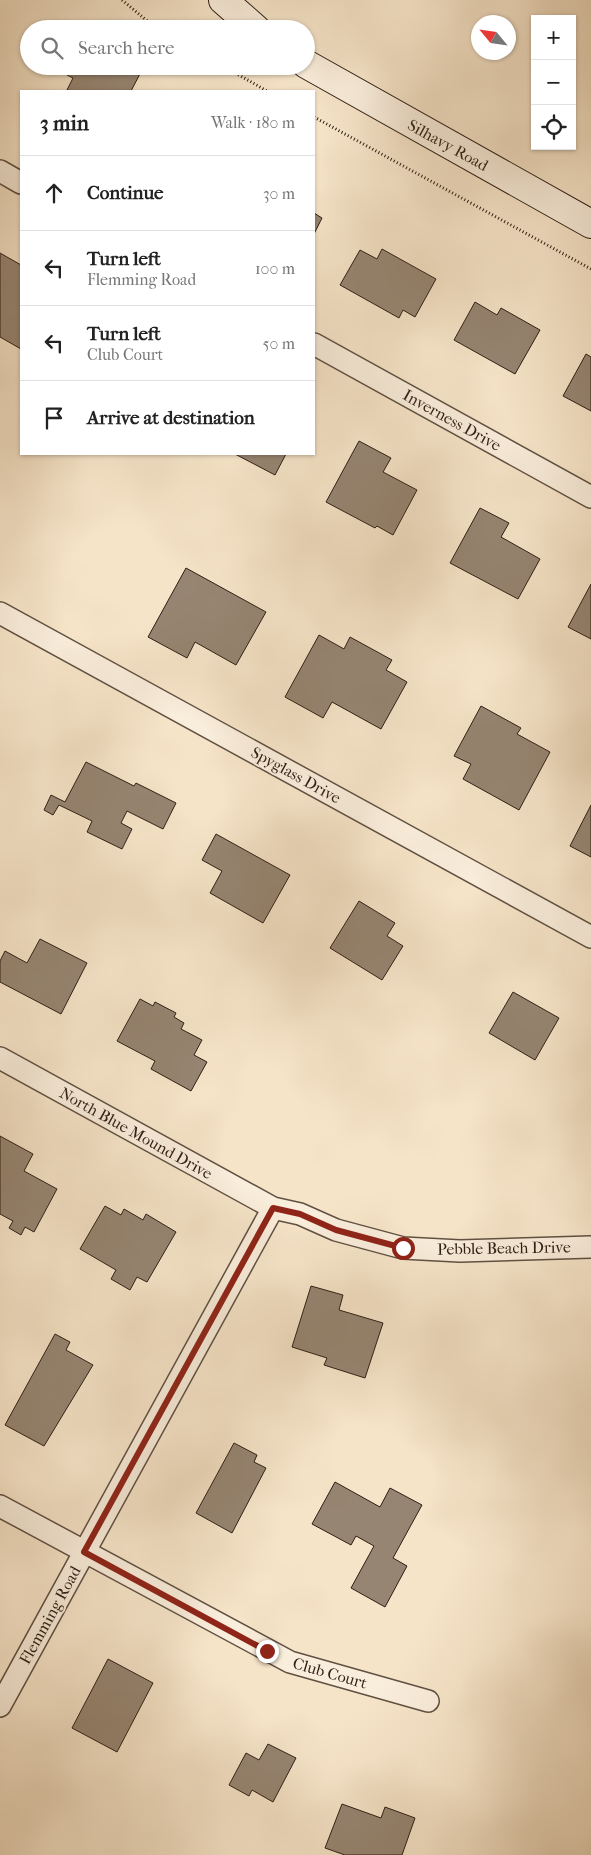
<!DOCTYPE html>
<html lang="en">
<head>
<meta charset="utf-8">
<style>
  body { margin:0; font-family:"IM FELL French Canon",serif; background:#f2f2f2; color:#222 }
  .controls { position:absolute; right:15px; top:15px; display:grid; overflow:hidden; border-radius:0px; box-shadow:0 1px 4px #0004 }
  .controls button { width:45px; height:45px; display:grid; place-items:center; padding:0; border:0; border-bottom:1px solid #e0e0e0; background:#fff; color:#222; font:25px sans-serif }
  .compass { position:absolute; left:471px; top:15px; width:45px; height:45px; border-radius:50%; background:#fff; box-shadow:0 1px 4px #0004; rotate:299deg }
  .stop { position:absolute; width:15px; height:15px; margin:-11px; border:4px solid #8f2418; border-radius:50%; background:#fff }
  .stop.end { background:#8f2418; border-color:#fff; box-shadow:0 1px 5px #0008 }
  .list { margin:0; padding:0; list-style:none }
  h2 { display:flex; justify-content:space-between; align-items:center; height:65px; margin:0; padding:0 20px; font-size:21px }
  h2 small { font-size:16px; font-weight:400; color:#767676 }
  .list li { display:grid; grid-template-columns:32px 1fr auto; gap:15px; align-items:center; box-sizing:border-box; height:75px; padding:0 20px; border-top:1px solid #e0e0e0 }
  .list b { display:block; font-size:19px; white-space:nowrap }
  .list p { margin:0; font-size:16px; white-space:nowrap; color:#767676 }
  .list em { font-size:16px; font-style:normal; color:#767676 }
  .icon { flex:none; width:28px; height:28px; fill:none; stroke:currentColor; stroke-width:2; stroke-linecap:round; stroke-linejoin:round }
  .map { position:relative; flex:none; width:591px; height:1855px; overflow:hidden }
  .search { position:absolute; background:#fff; box-shadow:0 1px 4px #0004; left:20px; top:20px; width:295px; height:55px; display:flex; align-items:center; gap:12px; box-sizing:border-box; padding:0 18px; border-radius:28px; color:#767676; font-size:19px }
  .panel { position:absolute; background:#fff; box-shadow:0 1px 4px #0004; left:20px; top:90px; width:295px; height:365px; border-radius:0px }
  .map>svg:first-child { display:block }
  .building { fill:#968572; stroke:#2e1e15 }
  .lines { fill:none; stroke-linecap:round; stroke-linejoin:round }
  .street-casing { stroke:#605042; stroke-width:24 }
  .secondary-casing { stroke:#2e1e15; stroke-width:30 }
  .path { stroke:#2e1e15; stroke-width:3; stroke-dasharray:1 2.5; stroke-linecap:butt }
  .street { stroke:#f9eddb; stroke-width:21 }
  .secondary { stroke:#f9eddb; stroke-width:28 }
  .route { stroke:#8f2418; stroke-width:6 }
  .labels { text-anchor:middle; dominant-baseline:central; stroke-width:4; stroke-linejoin:round; paint-order:stroke }
  .street-label { font-size:16px; fill:#2e1e15; stroke:#f9eddb }
</style>
</head>
<body>
<div class="map">
<svg width="591" height="1855" viewBox="0 0 591 1855">
  <rect width="100%" height="100%" fill="#f6e4c8"/>
  <filter id="stains"><feTurbulence type="fractalNoise" baseFrequency=".004" numOctaves="4"/><feColorMatrix values="0 0 0 0 .2 0 0 0 0 .09 0 0 0 0 .02 0 0 0 .5 -.17"/></filter>
  <radialGradient id="worn" r=".72"><stop offset=".6" stop-color="#630" stop-opacity="0"/><stop offset="1" stop-color="#630" stop-opacity=".3"/></radialGradient>
  <path class="building" d="M72,66h63l7,4 -11,21h-62l-2,-1 6,-12 -6,-3z
    M314,213l8,5 -8,16z
    M382,249l54,30 -21,38 -12,-7 -4,8 -59,-33 20,-35 17,9z
    M0,253l21,12v84l-21,-12z
    M475,302l22,13 4,-7 39,22 -25,44 -61,-34z
    M586,354l5,3v54l-28,-15z
    M359,441l32,17 -8,14 34,18 -24,45 -16,-9 -2,2 -49,-26z
    M235,454h51l-11,21z
    M480,508l29,15 -8,14 39,22 -22,40 -68,-36z
    M186,568l80,44 -30,53 -41,-23 -8,16 -39,-21z
    M591,584v55l-23,-12z
    M319,635l25,14 6,-12 42,23 -6,10 21,12 -26,47 -49,-27 -9,16 -38,-21z
    M481,706l40,22 -4,6 33,18 -31,58 -56,-31 8,-15 -17,-8z
    M86,762l48,24 2,-3 40,20 -13,26 -36,-18 -6,12 11,6 -10,20 -35,-17 5,-11 -33,-16 -6,10 -9,-5 7,-15 14,7z
    M591,805v52l-21,-11z
    M216,834l74,41 -27,48 -53,-30 12,-22 -20,-11z
    M359,901l36,22 -8,13 16,10 -21,34 -52,-32z
    M40,939l47,24 -26,51 -61,-32v-21l5,-10 22,12z
    M513,992l46,26 -24,42 -46,-27z
    M140,999l13,7 2,-4 21,11 -2,4 10,6 -3,6 21,11 -8,15 13,7 -16,29 -40,-22 4,-8 -38,-20z
    M0,1136l33,18 -9,17 33,18 -23,43 -9,-5 -4,8 -12,-7 4,-7 -13,-7z
    M105,1206l16,9 3,-6 19,11 3,-6 30,18 -29,50 -10,-5 -7,13 -19,-11 5,-9 -36,-21z
    M311,1286l32,9 -4,15 44,13 -18,55 -41,-13 3,-7 -35,-11z
    M55,1334l15,8 -4,8 27,15 -49,81 -39,-21z
    M234,1443l23,12 -3,7 12,6 -34,65 -36,-20z
    M335,1482l45,25 10,-19 32,17 -29,53 14,8 -22,41 -34,-19 23,-42 -18,-10 -5,9 -39,-21z
    M108,1659l45,24 -36,69 -45,-24z
    M268,1744l28,14 -23,44 -21,-12 -3,6 -20,-11 17,-32 13,7z
    M342,1804l39,14 4,-11 30,11 -13,37h-57l-20,-7z"/>
  <g class="lines">
    <defs>
      <path id="street" d="M0,171l21,12
        M314,344l277,153
        M0,613l591,324
        M0,1058l273,150 27,6 36,16 67,18 57,3 131,-4
        M0,1506l290,156 138,39
        M0,1706l273,-498"/>
      <path id="secondary" d="M223,0l33,29
        M306,64l285,160"/>
    </defs>
    <use href="#street" class="street-casing"/>
    <use href="#secondary" class="secondary-casing"/>
    <path class="path" d="M122,0l35,29
      M223,66l44,25
      M314,117l277,152"/>
    <use href="#street" class="street"/>
    <use href="#secondary" class="secondary"/>
  </g>
  <g class="lines">
    <path class="route" d="M267,1651l-183,-99 189,-344 27,6 36,16 67,18"/>
  </g>
  <g class="labels">
    <g class="street-label">
      <text transform="translate(448 145) rotate(29)">Silhavy Road</text>
      <text transform="translate(452 420) rotate(29)">Inverness Drive</text>
      <text transform="translate(296 775) rotate(29)">Spyglass Drive</text>
      <text transform="translate(136 1133) rotate(29)">North Blue Mound Drive</text>
      <text transform="translate(504 1248) rotate(-1)">Pebble Beach Drive</text>
      <text transform="translate(50 1615) rotate(-61)">Flemming Road</text>
      <text transform="translate(330 1673) rotate(16)">Club Court</text>
    </g>
  </g>
  <rect width="100%" height="100%" filter="url(#stains)"/>
  <rect width="100%" height="100%" fill="url(#worn)"/>
</svg>
<div class="controls">
<button>+</button>
<button>−</button>
<button><svg class="icon" aria-label="locate" viewBox="0 0 24 24"><circle cx="12" cy="12" r="6"/><path d="M12 2v4M12 18v4M2 12h4M18 12h4"/></svg></button>
</div>
<svg class="compass" viewBox="-18 -18 36 36"><path d="M0-13l5 13h-10z" fill="#e53935"/><path d="M0 13l5-13h-10z" fill="#767676"/></svg>
<div class="stop" style="left:403px;top:1248px"></div>
<div class="stop end" style="left:267px;top:1651px"></div>
<div class="search"><svg class="icon" aria-label="search" viewBox="0 0 24 24"><circle cx="10" cy="10" r="6"/><path d="M15 15l6 6"/></svg>Search here</div>
<section class="panel">
<h2>3 min<small>Walk · 180 m</small></h2>
<ul class="list">
<li><svg class="icon" aria-label="ahead" viewBox="0 0 24 24"><path d="M12 20V5M6 11l6-6 6 6"/></svg><div><b>Continue</b></div><em>30 m</em></li>
<li><svg class="icon" aria-label="left" viewBox="0 0 24 24"><path d="M17 20v-9H6M10 6l-5 5 5 5"/></svg><div><b>Turn left</b><p>Flemming Road</p></div><em>100 m</em></li>
<li><svg class="icon" aria-label="left" viewBox="0 0 24 24"><path d="M17 20v-9H6M10 6l-5 5 5 5"/></svg><div><b>Turn left</b><p>Club Court</p></div><em>50 m</em></li>
<li><svg class="icon" aria-label="arrive" viewBox="0 0 24 24"><path d="M6 21V4h12l-3 4 3 4H6"/></svg><div><b>Arrive at destination</b></div></li>
</ul>
</section>
</div>
</body>
</html>
